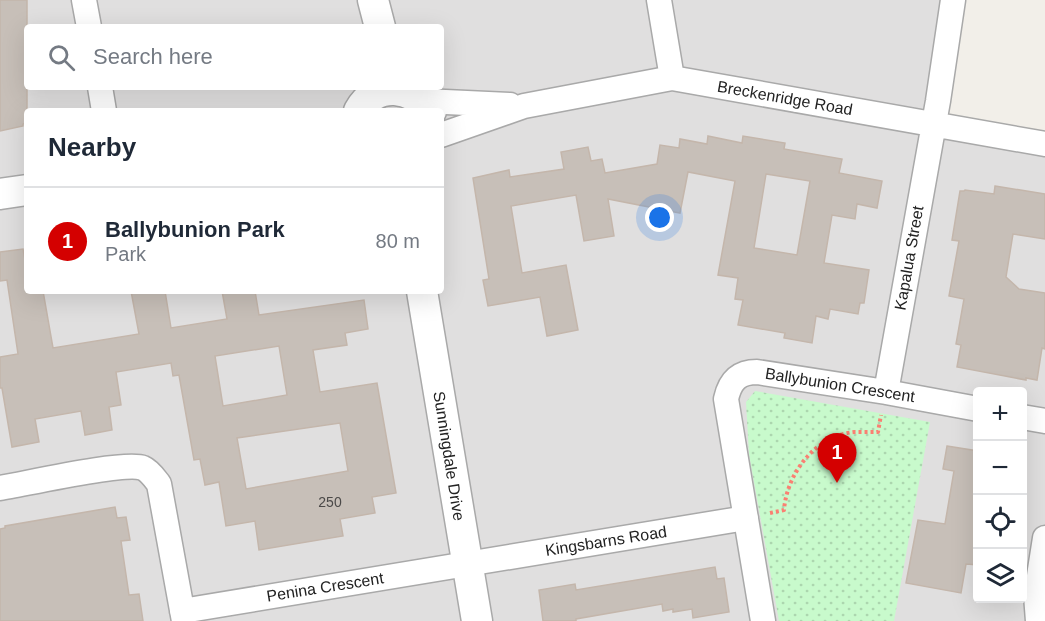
<!DOCTYPE html>
<html lang="en">
<head>
<meta charset="utf-8">
<style>
  body { margin:0; font-family:Arial,sans-serif; background:#f2f2f3; color:#1f2937 }
  .controls { position:absolute; right:18px; bottom:18px; display:grid; overflow:hidden; border-radius:6px; box-shadow:0 6px 24px #0002 }
  .controls button { width:54px; height:54px; display:grid; place-items:center; padding:0; border:0; border-bottom:2px solid #e0e1e3; background:#fff; color:#1f2937; font:30px sans-serif }
  .you { position:absolute; left:660px; top:218px; width:21px; height:21px; margin:-15px; border:4px solid #fff; border-radius:50%; background:#1a73e8; box-shadow:0 0 0 9px #1a73e833 }
  .badge { display:grid; place-items:center; width:39px; height:39px; border-radius:50%; background:#d40000; color:#fff; font-size:20px; font-weight:700 }
  .pin { position:absolute; translate:-50% -50px; filter:drop-shadow(0 2px 3px #0008) }
  .pin::after { content:''; position:absolute; top:32px; width:21px; height:18px; background:inherit; clip-path:polygon(0 0,100% 0,50% 100%) }
  .list { margin:0; padding:0; list-style:none }
  h2 { display:flex; justify-content:space-between; align-items:center; height:78px; margin:0; padding:0 24px; font-size:26px }
  h2 small { font-size:20px; font-weight:400; color:#747a83 }
  .list li { display:grid; grid-template-columns:39px 1fr auto; gap:18px; align-items:center; box-sizing:border-box; height:108px; padding:0 24px; border-top:2px solid #e0e1e3 }
  .list b { display:block; font-size:22px; white-space:nowrap }
  .list p { margin:0; font-size:20px; white-space:nowrap; color:#747a83 }
  .list em { font-size:20px; font-style:normal; color:#747a83 }
  .icon { flex:none; width:33px; height:33px; fill:none; stroke:currentColor; stroke-width:2; stroke-linecap:round; stroke-linejoin:round }
  .map { position:relative; flex:none; width:1045px; height:621px; overflow:hidden }
  .search { position:absolute; background:#fff; box-shadow:0 6px 24px #0002; left:24px; top:24px; width:420px; height:66px; display:flex; align-items:center; gap:15px; box-sizing:border-box; padding:0 21px; border-radius:6px; color:#747a83; font-size:22px }
  .panel { position:absolute; background:#fff; box-shadow:0 6px 24px #0002; left:24px; top:108px; width:420px; height:186px; border-radius:6px }
  .map>svg:first-child { display:block }
  .residential { fill:#e0dfdf; fill-rule:evenodd }
  .park { fill:url(#park-dots) }
  .building { fill:#c7bfb8; stroke:#c4b6ab; stroke-width:1.5; fill-rule:evenodd }
  .lines { fill:none; stroke-linecap:round; stroke-linejoin:round }
  .minor-casing { stroke:#a9a9a9; stroke-width:27 }
  .tertiary-casing { stroke:#a9a9a9; stroke-width:33 }
  .path { stroke:#fa8072; stroke-width:4; stroke-dasharray:3 3; stroke-linecap:butt }
  .minor { stroke:#fff; stroke-width:24 }
  .tertiary { stroke:#fff; stroke-width:30 }
  .labels { text-anchor:middle; dominant-baseline:central; stroke-width:6; stroke-linejoin:round; paint-order:stroke }
  .number-label { font-size:14px; fill:#4b4948 }
  .street-label { font-size:16px; fill:#222; stroke:#fff }
</style>
</head>
<body>
<div class="map">
<svg width="1045" height="621" viewBox="0 0 1045 621">
  <defs>
    <pattern id="park-dots" width="8" height="8" patternUnits="userSpaceOnUse" patternTransform="scale(1.5)"><rect width="8" height="8" fill="#c8facc"/><path d="M2 2h.1M6 6h.1" fill="none" stroke="#acd6af" stroke-width="1.8" stroke-linecap="round"/></pattern>
  </defs>
  <rect width="100%" height="100%" fill="#f2efe9"/>
  <path class="residential" d="M0,0h954l-20,125 111,19v477h-1045zM27,27h414v60h-414zM27,111h414v180h-414zM978,392h44v206h-44z"/>
  <path class="park" d="M755,391l175,31 -36,199h-115l-30,-167 -3,-52z"/>
  <path class="building" d="M0,0h27v123l-4,1v2l-23,5z
    M708,136l34,7 1,-7 42,7 -1,6 58,10 -3,14 43,8 -5,27 -20,-4 -2,15 -23,-4 -8,48 45,7 -5,33h-4l-2,11 -28,-5 -2,10 -12,-3 -4,27 -28,-5 1,-5 -47,-8 5,-25 -8,-1 3,-21 -20,-3 17,-94 -47,-9 -8,41 -72,-14 6,37 -30,5 -8,-46 -65,11 11,67 44,-8 12,65 -31,6 -7,-39 -52,9 -5,-26 6,-1 -16,-101 36,-8 1,7 54,-8 -3,-17 27,-5 3,14 11,-2 3,14 52,-9 3,-19 19,3 1,-9 27,5zM766,174l44,7 -13,74 -43,-7z
    M995,186l50,8v45l-32,-5 -7,43 13,12 26,4v56l-3,-1 -5,32 -11,-2v2l-69,-13 4,-22 -5,-1 8,-45 -15,-3 10,-55 -7,-1 8,-49h4l1,-1 29,4z
    M23,249l4,22v20h16l10,57 86,-14 -8,-43h34l6,37 56,-9 -5,-28h33l4,24 105,-15 4,29 -23,4 2,12 -34,5 7,42 57,-9 19,110 -24,4 3,16 -35,6 3,17 -84,14 -4,-29 -29,5 -7,-44 -14,3 -5,-26 -6,1 -15,-85 -6,1 -2,-13 -55,9 5,33 -12,2 3,23 -27,5 -4,-24 -46,8 4,23 -27,5 -10,-59h-2v-31l18,-3 -11,-74 -7,1v-29zM279,346l8,49 -64,11 -8,-50zM340,423l8,48 -102,18 -9,-51z
    M947,446l31,5v114l-12,-1 -5,29 -55,-10 12,-63 27,4 9,-53 -11,-2z
    M115,507l2,11 9,-1 4,23 -9,1 8,54 10,-1 4,27h-143v-92l5,-1v-2z
    M715,567l2,12 7,-1 5,34 -36,6 -1,-9 -19,3v-3l-10,2 -1,-7 -86,15v2h-33l-4,-31 36,-6 1,6z"/>
  <g class="lines">
    <defs>
      <path id="minor" d="M84,0l5,27
        M659,0l13,78
        M100,87l4,24
        M424,101l86,4
        M441,135l83,-29 148,-28 373,66
        M886,392l52,-291 15,-101
        M1022,417l23,4
        M0,488c25,-4 125,-27 143,-20 7,3 12,11 16,16l25,137
        M182,611l564,-93
        M763,621l-37,-222c4,-18 12,-27 31,-27l129,20 92,17
        M1038,621l-2,-26 9,-57"/>
      <path id="tertiary" d="M373,0l7,27
        M359,111c17,-31 54,-25 72,0
        M0,194l27,-4
        M422,291l55,330"/>
    </defs>
    <use href="#minor" class="minor-casing"/>
    <use href="#tertiary" class="tertiary-casing"/>
    <path class="path" d="M770,513l14,-3c3,-37 31,-74 70,-78 8,0 16,0 24,0l3,-17"/>
    <use href="#minor" class="minor"/>
    <use href="#tertiary" class="tertiary"/>
  </g>
  <g class="labels">
    <g class="number-label">
      <text x="330" y="502">250</text>
    </g>
    <g class="street-label">
      <text transform="translate(785 98) rotate(10)">Breckenridge Road</text>
      <text transform="translate(909 258) rotate(-80)">Kapalua Street</text>
      <text transform="translate(840 385) rotate(9)">Ballybunion Crescent</text>
      <text transform="translate(449 456) rotate(81)">Sunningdale Drive</text>
      <text transform="translate(606 541) rotate(-9)">Kingsbarns Road</text>
      <text transform="translate(325 587) rotate(-9)">Penina Crescent</text>
    </g>
  </g>
</svg>
<div class="controls">
<button>+</button>
<button>−</button>
<button><svg class="icon" aria-label="locate" viewBox="0 0 24 24"><circle cx="12" cy="12" r="6"/><path d="M12 2v4M12 18v4M2 12h4M18 12h4"/></svg></button>
<button><svg class="icon" aria-label="layers" viewBox="0 0 24 24"><path d="M12 4l9 5-9 5-9-5zM3 14l9 5 9-5"/></svg></button>
</div>
<div class="you"></div>
<div class="pin badge" style="left:837px;top:483px">1</div>
<div class="search"><svg class="icon" aria-label="search" viewBox="0 0 24 24"><circle cx="10" cy="10" r="6"/><path d="M15 15l6 6"/></svg>Search here</div>
<section class="panel">
<h2>Nearby<small></small></h2>
<ul class="list">
<li><span class="badge">1</span><div><b>Ballybunion Park</b><p>Park</p></div><em>80 m</em></li>
</ul>
</section>
</div>
</body>
</html>
